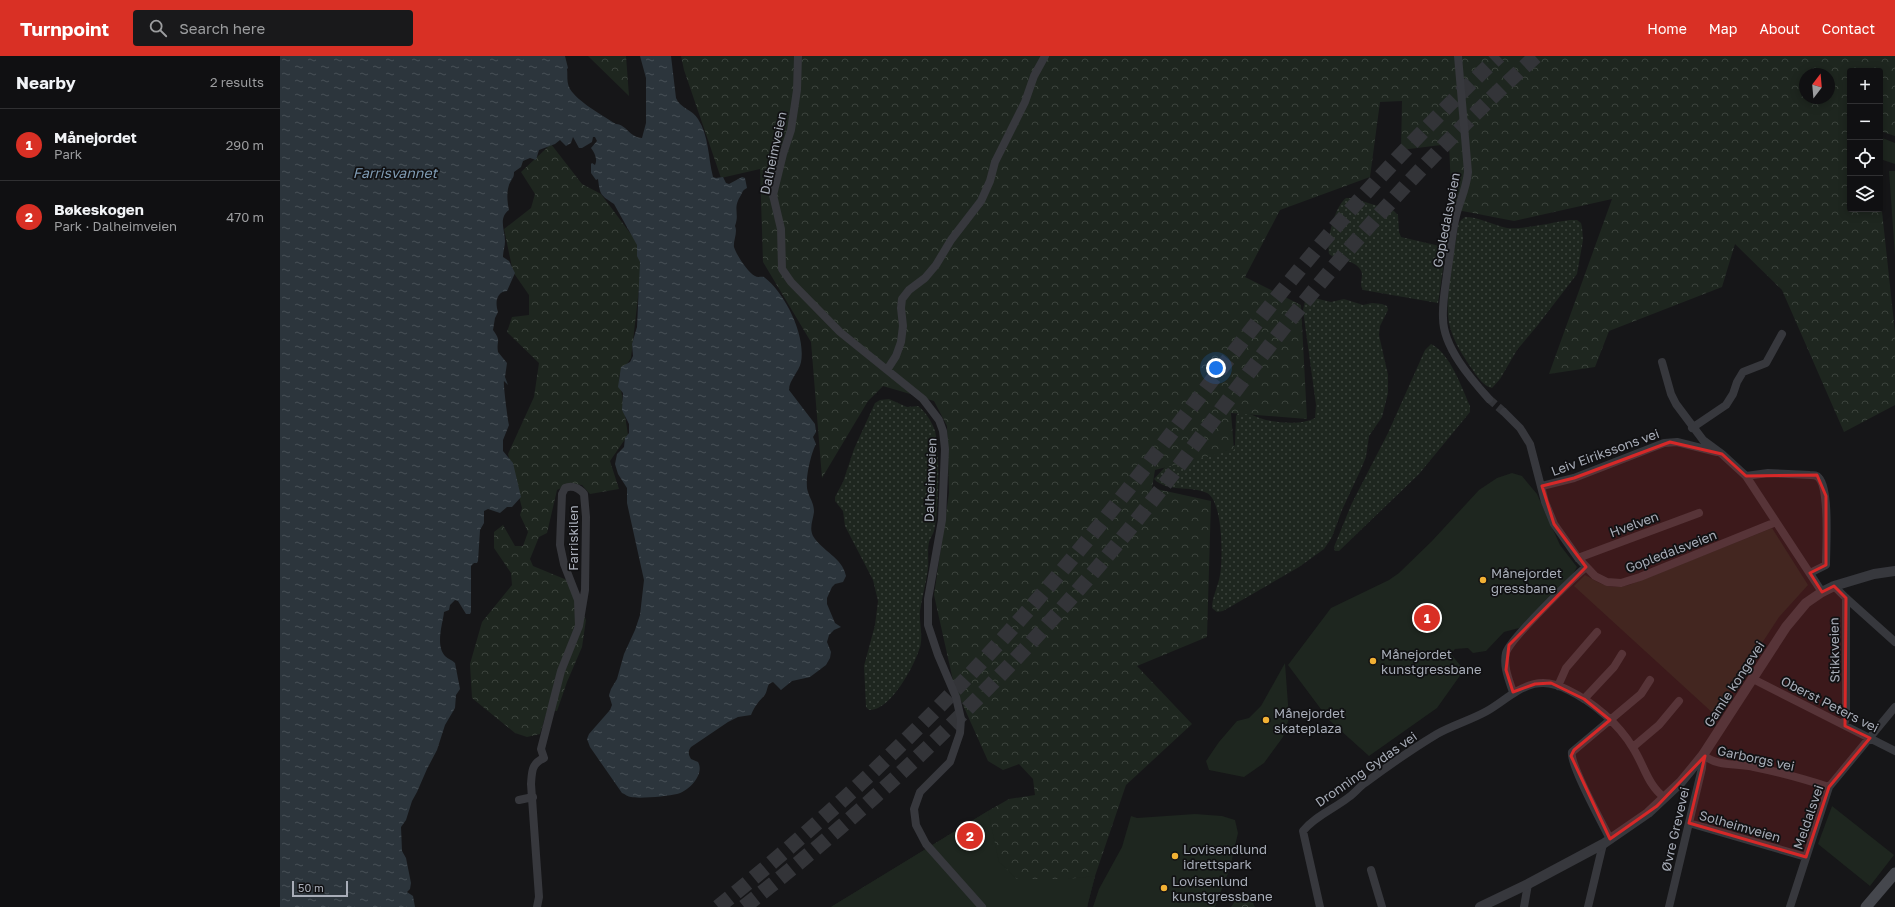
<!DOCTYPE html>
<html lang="en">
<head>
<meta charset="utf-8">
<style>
  body { margin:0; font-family:"Golos Text",sans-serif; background:#19191b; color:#f1f3f6 }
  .controls { position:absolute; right:12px; top:12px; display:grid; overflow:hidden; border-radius:4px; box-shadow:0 2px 10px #0003 }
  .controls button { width:36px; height:36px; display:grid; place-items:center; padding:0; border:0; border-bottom:1px solid #303032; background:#101012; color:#f1f3f6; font:20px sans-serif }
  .compass { position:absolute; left:1519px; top:12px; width:36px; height:36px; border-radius:50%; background:#101012; box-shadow:0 2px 10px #0003; rotate:16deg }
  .scale { position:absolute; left:12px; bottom:10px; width:56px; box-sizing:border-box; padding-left:4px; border:2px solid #a8adb8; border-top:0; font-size:11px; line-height:14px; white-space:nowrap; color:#a8adb8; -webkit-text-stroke:3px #111113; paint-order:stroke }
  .you { position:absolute; left:936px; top:312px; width:14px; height:14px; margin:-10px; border:3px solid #fff; border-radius:50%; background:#1a73e8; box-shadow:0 0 0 6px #1a73e833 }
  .badge { display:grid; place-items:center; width:26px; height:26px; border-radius:50%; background:#d93025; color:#fff; font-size:13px; font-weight:700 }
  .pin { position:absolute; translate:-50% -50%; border:2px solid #fff; box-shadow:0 1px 4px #0006 }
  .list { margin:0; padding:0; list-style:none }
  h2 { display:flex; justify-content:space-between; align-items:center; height:52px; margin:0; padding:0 16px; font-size:17px }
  h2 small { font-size:13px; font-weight:400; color:#9c9d9f }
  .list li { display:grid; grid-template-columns:26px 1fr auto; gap:12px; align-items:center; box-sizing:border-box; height:72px; padding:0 16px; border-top:1px solid #303032 }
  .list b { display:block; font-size:15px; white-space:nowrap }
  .list p { margin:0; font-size:13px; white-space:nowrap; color:#9c9d9f }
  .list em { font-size:13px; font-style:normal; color:#9c9d9f }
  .icon { flex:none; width:22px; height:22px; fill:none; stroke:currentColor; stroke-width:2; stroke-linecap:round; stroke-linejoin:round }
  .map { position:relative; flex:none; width:1615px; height:851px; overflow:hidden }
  header { display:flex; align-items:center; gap:24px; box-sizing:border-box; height:56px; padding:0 20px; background:#d93025; color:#fff }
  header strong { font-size:19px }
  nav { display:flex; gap:22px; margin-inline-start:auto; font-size:14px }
  .search { width:280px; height:36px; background:#19191b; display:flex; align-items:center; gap:10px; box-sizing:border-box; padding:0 14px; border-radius:4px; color:#9c9d9f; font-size:15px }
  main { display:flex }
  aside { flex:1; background:#101012 }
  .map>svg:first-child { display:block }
  .grass { fill:url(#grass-dots) }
  .forest { fill:url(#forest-crowns); fill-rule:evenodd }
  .park { fill:#1e261f }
  .water { fill:url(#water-ripples) }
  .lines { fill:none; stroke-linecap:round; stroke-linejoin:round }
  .minor-tunnel { stroke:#333438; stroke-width:8; stroke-dasharray:8 4; stroke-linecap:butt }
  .motorway-tunnel { stroke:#333438; stroke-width:15; stroke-dasharray:15 8; stroke-linecap:butt }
  .minor { stroke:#37383d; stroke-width:8 }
  .tertiary { stroke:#37383d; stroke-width:10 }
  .secondary { stroke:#45474d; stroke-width:11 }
  .marked { fill:#d62828; fill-opacity:0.2; stroke:#d62828; stroke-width:3; stroke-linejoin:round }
  .poi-dot { fill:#f2b134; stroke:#111113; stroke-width:1.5 }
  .labels { text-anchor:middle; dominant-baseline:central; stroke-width:3.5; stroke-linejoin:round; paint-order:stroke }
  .street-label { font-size:13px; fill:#a8adb8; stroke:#111113 }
  .poi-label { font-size:13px; fill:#a8adb8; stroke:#111113; text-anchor:start }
  .water-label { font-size:14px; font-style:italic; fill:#7f9bb3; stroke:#111113 }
</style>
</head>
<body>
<header>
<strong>Turnpoint</strong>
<div class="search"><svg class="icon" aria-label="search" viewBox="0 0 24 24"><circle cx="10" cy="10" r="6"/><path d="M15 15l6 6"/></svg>Search here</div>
<nav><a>Home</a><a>Map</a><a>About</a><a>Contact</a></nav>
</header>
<main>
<aside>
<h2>Nearby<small>2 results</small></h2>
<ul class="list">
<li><span class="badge">1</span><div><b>Månejordet</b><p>Park</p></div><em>290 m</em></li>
<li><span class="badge">2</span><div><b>Bøkeskogen</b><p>Park · Dalheimveien</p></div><em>470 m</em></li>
</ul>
</aside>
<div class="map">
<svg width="1615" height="851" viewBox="0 0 1615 851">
  <defs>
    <pattern id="grass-dots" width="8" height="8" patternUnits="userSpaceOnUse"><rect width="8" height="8" fill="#1e261f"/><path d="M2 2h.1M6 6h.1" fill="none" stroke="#3c433d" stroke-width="1.8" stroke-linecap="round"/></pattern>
    <pattern id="forest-crowns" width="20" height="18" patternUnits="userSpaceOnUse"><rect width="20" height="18" fill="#1e261f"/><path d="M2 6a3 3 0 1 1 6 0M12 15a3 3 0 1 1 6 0" fill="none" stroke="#3c433d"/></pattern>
    <pattern id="water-ripples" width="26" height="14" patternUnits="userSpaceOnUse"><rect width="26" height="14" fill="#2c353c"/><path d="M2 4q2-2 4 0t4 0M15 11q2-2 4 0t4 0" fill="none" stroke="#485056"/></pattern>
  </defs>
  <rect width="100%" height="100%" fill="#161618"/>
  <path class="grass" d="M1066,142h6l42,13 4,4 1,17 2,5 43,10 2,2 -8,54 -75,-13c-5,-6 2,-15 -3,-21 -7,-10 -22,-8 -31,-15 -3,-14 6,-48 17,-56z
    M1185,161c14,0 28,8 42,11 16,2 46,-6 63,-8h7l4,3 1,4 1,13 -6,34 -40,52 -20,24 -17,29 -8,9c-9,-2 -15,-12 -20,-19 -9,-13 -20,-30 -23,-46 -5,-29 5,-68 9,-97l2,-5z
    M1030,241l21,5 13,-3 19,6 9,-2 10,1 5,2 1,4 -8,16 -1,9 9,40v18l-6,24 -13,19 -3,21 -5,12 -19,41 -10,27 -8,12 -25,18 -76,44 -6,1 -5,-4c0,-11 6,-21 8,-33 3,-16 3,-74 -13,-82 -17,-8 -39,0 -53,-14l11,-12 63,-18 7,-4 1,-29 3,-4c12,1 16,5 27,8 14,3 36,5 49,-2l1,-13 -13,-95 2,-9z
    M1151,288c19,9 31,44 39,62v6l-51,62 -80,77h-4l-1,-4 2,-5 16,-39 36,-70 37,-83z
    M609,343l18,8 11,-1c8,6 14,16 17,25 5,21 4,79 -1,100 -1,4 -4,7 -5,11 -2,9 0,18 -1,27 -2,14 -6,28 -8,42 -1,13 4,27 -1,39 -6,18 -29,61 -50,60l-3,-3 -2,-41 11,-41 3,-24 -5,-21 -28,-54 -2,-15 -8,-10v-4l8,-15 11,-33 21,-46 5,-3z"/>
  <path class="forest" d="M308,0h38l3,40z
    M401,0h1214v80l-15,-5v-60h-30v138h30v-16l15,139v73l-51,27 -62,-142 -47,-46 -13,43 -113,44 -14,36 -46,7 63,-175 -98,22 -62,-12 -3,-65 -48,6 1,-49 -22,1 -10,75 -90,33 -35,67 56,28 6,114 -76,-6 3,37 -79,20 -3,18 59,13 -4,136 -70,29 55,58 -66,61 -31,91 -8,31h-256l157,-96 21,-12 26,-4 -2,-16 -14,-15 -16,6 -15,-9 -34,-76 -20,-90 15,-102 -2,-67 -13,-25 -51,-15 -15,15 -46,77 -11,-136 -48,-80 -3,-93 -39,9 -37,-108zM1525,18h24v24h-24z
    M271,88l31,40 19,10 38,51 3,18 -11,95 -12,18 9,59 -18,26 9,28 -29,5 -8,-9 -13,-1 -12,6 -10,43 -8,4 -9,22 3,7 34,14 19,40 -4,27 -15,35 -10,29h-10l-7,23 -13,3 -12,-4 -43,-35 -2,-34 12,-42 30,-37 -1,-12 -17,-25v-16l9,-7 12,21h8l5,-14 -8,-17 2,-7 -14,-54 26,-57 5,-34 -32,-31 5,-15 17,-2v-20l-16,-23 -9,-43 27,-21 4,-14 -14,-22z
    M968,837l7,14h-24l5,-7z"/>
  <path class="park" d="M1600,81l15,6v21l-15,-5z
    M1609,115h6v86z
    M1232,417l10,3 15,18 23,51 17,22 -4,7 -54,54 -15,4 -18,19 -13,2 -5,-5 -13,1 -4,5 13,16 -27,38 -68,48 -40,-36 -41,-55 43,-57 58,-28 10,-7 33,-32 47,-51 18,-12z
    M1492,472l36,57 -29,32 -64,98 -141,-129 11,-11c18,10 24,15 44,10z
    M1005,607l4,55 -6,19 -19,26 -20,14 -35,-7 -3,-9 13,-19 18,-21 12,-3 12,-12z
    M1552,750l62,49 -24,31 -52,-42z
    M708,755l11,51 18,17h51l27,-3 -8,31h-256z
    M915,758l27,2 13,4 3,13 -8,35 -15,39h-122l6,-18 23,-42 9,-31 6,2z"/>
  <path class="water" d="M0,0h285l3,12 -1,1c1,6 -1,13 3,20 7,12 33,27 46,35 11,1 13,13 26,14l4,-15v-45l-6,-22h31l5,42c4,10 17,12 22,21 11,17 10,38 15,58l3,1 7,-1 3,6 3,1 13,-7 3,1 2,10c-4,2 -4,3 -6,7 -9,14 -1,18 -6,31 3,6 -2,15 -1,21 2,7 14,26 21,29 3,2 6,0 9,1 21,16 42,58 37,85 -2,10 -12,18 -12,28l26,34 1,8 -3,5 3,7c-5,9 -12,38 -8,48 2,7 6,11 6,20 -1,8 -5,16 -1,24 10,16 29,21 33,40l-3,6 -8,2 -3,3 -5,11v6l8,19 6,4 -7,3 -5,5 -2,7 4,10 -1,6 -4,7 -16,12 -18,4 -11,9 -8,-8 -4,2c-2,3 -2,9 -5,12 -6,6 -9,10 -13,19l-13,2 -10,5 -37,25c-3,4 -3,7 0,12l7,3c7,12 -9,29 -21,32 -8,2 -38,5 -46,3 -3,0 -6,-3 -9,-4l-32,-46 -3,-8 2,-5 21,-24 2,-5 -3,-10 2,-6 6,-10 7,-25 11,-24 5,-15 4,-35 -17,-77v-15l-9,-14 -3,-10 2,-10 7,-7 1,-9 4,-5v-9l-7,-14 1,-17 -5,-6 3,-20 9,-5 3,-6 -1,-12 5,-17 3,-65 -3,-6v-11l-23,-41c-13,-9 -14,-8 -16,-25l-2,1 -5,-7v-9l1,-1 3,2c3,-6 -1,-13 -4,-17l6,-7 -2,-4h-2l-1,5 -10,6h-3l-6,-11 -2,6 -5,3 -6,-6 -5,4 -16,6 -3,10 -6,-2 -7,3 -2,6 -7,5c0,5 -1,5 -3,9 -5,7 -4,21 -2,29 -11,8 -4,20 -4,31 0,6 -2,10 -2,16l6,4 6,12 -8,18c-11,1 -12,12 -9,21l-3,6 -2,12c9,12 3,10 5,22l9,11 -2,14 3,8 -4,-4c-1,3 4,41 5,44l-6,15v11l10,12 8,34 -9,10h-5l-7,6 -12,-4 -4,2v12l-4,7 -2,31 -1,2h-3l-3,3v46l-1,2h-4l-8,-13 -3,-1 -5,5 -1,5 -5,2c-1,11 -9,33 1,44 3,3 7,4 10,7l5,26 -4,6 -1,13 -10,17 -8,25 -10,19 -10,23 -5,9 -6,19 -5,7 1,24 4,7 5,25 -1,6 -3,3 6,4 2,11h-135z"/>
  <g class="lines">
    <path class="minor-tunnel" d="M1209,343l15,13"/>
    <path class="motorway-tunnel" d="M438,851c128,-103 247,-219 352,-346 74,-88 140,-181 212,-270 67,-83 140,-162 217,-235
      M464,851c135,-106 259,-226 369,-358 58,-69 109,-143 165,-214 78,-99 164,-193 258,-279"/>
    <path class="minor" d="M518,0l-1,34 -6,40 -8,24 -10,41 8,34 1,40 9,13 49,50 83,67 16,21 4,11 2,18 -3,71 -14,79v26l10,30 18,42 5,22 -1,14 -10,29 -30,30 -6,17 2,16 10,19 56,63
      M1178,0l10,116c-2,18 -8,28 -12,44 -4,16 -5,34 -8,51 -2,17 -6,35 -5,51 0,29 28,61 46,81
      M1382,306l9,32 5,10 27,36 19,14 24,22 76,116
      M607,314l9,-14 5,-14 2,-16 -2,-18 1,-9 7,-9 16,-12 11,-13 15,-25 30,-39 9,-20 5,-19 30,-60 9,-26 11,-20
      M1224,356l16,16 10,16 15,58 9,22 24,34 17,18 12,6 14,1 19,-6 136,-55
      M1412,372l34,-23 7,-11 4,-12 6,-10 23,-9 16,-29
      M1466,420l22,-3 42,2c4,0 7,0 9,3 11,12 7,69 7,87l-16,8
      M1262,430l32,-8 90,-35 13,-1 40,10
      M1298,502l121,-45
      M1554,530l12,12 49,44
      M1473,623l142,72
      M1278,630l8,-18 31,-36
      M1233,636c-4,-12 -10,-25 -7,-39 3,-13 67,-75 80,-86
      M1304,643l30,-32 8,-13
      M1564,669l2,-8v-119
      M1353,691l26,-22 20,-24
      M1423,699c15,12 34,8 51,12 25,5 50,12 75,20
      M239,744l14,-3
      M1409,767l117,34
      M1330,783c-7,-14 -41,-76 -38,-87l69,-58 9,-14
      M1091,814l11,37
      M257,851l2,-10 -8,-113c1,-12 0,-20 13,-26l-3,-9 20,-78 18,-45 -1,-26 -14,-36 -4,-19 2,-51 3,-6c7,-3 14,0 19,6l2,23 -1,73 -6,36
      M1040,851l-17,-76c12,-15 31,-22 46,-34 6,-4 10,-10 16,-14 23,-17 47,-34 72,-49 16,-9 34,-14 50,-23 16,-9 28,-22 47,-27 12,-3 23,0 34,6 25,12 51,34 65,58 11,17 15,38 32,50
      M1244,851l4,-23
      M1308,851l15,-63
      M1389,851l33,-139 1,-13
      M1510,851l39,-120 66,-80"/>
    <path class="tertiary" d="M1200,851l48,-23 75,-40 45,-31 33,-31 22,-27 83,-128 20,-24 16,-11 12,-6 40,-12 21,-3"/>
    <path class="secondary" d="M1586,851l29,-34"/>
  </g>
  <path class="marked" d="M1390,386l52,12 24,22 71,-1 9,21v69l-16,8 12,19 12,-6 12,12 -1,128 25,12 -41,49 -23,70 -117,-34 16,-67 -48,50 -47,33 -39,-83 3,-6 36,-30 -26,-21 -33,-16 -16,1 -22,8 -7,-22 3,-25 77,-78 -32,-43 -12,-38 32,-8z"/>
  <g class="poi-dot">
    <circle cx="1203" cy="524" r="4"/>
    <circle cx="1093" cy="605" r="4"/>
    <circle cx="986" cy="664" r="4"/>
    <circle cx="895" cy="800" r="4"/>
    <circle cx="884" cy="832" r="4"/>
  </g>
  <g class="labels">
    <g class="street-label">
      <text transform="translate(493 97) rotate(-78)">Dalheimveien</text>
      <text transform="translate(1166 164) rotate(-79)">Gopledalsveien</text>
      <text transform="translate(1325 396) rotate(-20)">Leiv Eirikssons vei</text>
      <text transform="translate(650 424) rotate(-88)">Dalheimveien</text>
      <text transform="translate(1354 468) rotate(-20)">Hvelven</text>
      <text transform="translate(293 482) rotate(-90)">Farriskilen</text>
      <text transform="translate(1391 495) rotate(-21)">Gopledalsveien</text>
      <text transform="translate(1554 594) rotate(-91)">Stikkveien</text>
      <text transform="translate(1454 628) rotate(-57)">Gamle kongevei</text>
      <text transform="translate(1550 648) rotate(27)">Oberst Peters vei</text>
      <text transform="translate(1476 702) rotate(12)">Garborgs vei</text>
      <text transform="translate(1086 713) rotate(-35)">Dronning Gydas vei</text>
      <text transform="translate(1528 761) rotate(-71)">Meldalsvei</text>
      <text transform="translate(1460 770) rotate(16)">Solheimveien</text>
      <text transform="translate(1395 773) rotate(-77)">Øvre Grevevei</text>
    </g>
    <g class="poi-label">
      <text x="1211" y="517">Månejordet<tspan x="1211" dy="15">gressbane</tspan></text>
      <text x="1101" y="598">Månejordet<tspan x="1101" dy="15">kunstgressbane</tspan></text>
      <text x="994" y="657">Månejordet<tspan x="994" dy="15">skateplaza</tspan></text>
      <text x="903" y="793">Lovisendlund<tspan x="903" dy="15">idrettspark</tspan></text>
      <text x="892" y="825">Lovisenlund<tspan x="892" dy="15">kunstgressbane</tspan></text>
    </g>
    <g class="water-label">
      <text x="115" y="116">Farrisvannet</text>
    </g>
  </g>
</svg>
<div class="controls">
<button>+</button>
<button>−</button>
<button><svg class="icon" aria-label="locate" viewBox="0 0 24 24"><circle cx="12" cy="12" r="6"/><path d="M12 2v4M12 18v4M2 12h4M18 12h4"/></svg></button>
<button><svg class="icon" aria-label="layers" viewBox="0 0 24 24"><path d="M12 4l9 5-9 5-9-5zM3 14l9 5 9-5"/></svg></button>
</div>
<svg class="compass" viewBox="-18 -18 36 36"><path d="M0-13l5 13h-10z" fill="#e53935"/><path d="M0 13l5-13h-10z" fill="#9c9d9f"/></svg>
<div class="scale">50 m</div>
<div class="you"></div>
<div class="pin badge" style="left:1147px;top:562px">1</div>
<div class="pin badge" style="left:690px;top:780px">2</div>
</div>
</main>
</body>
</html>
